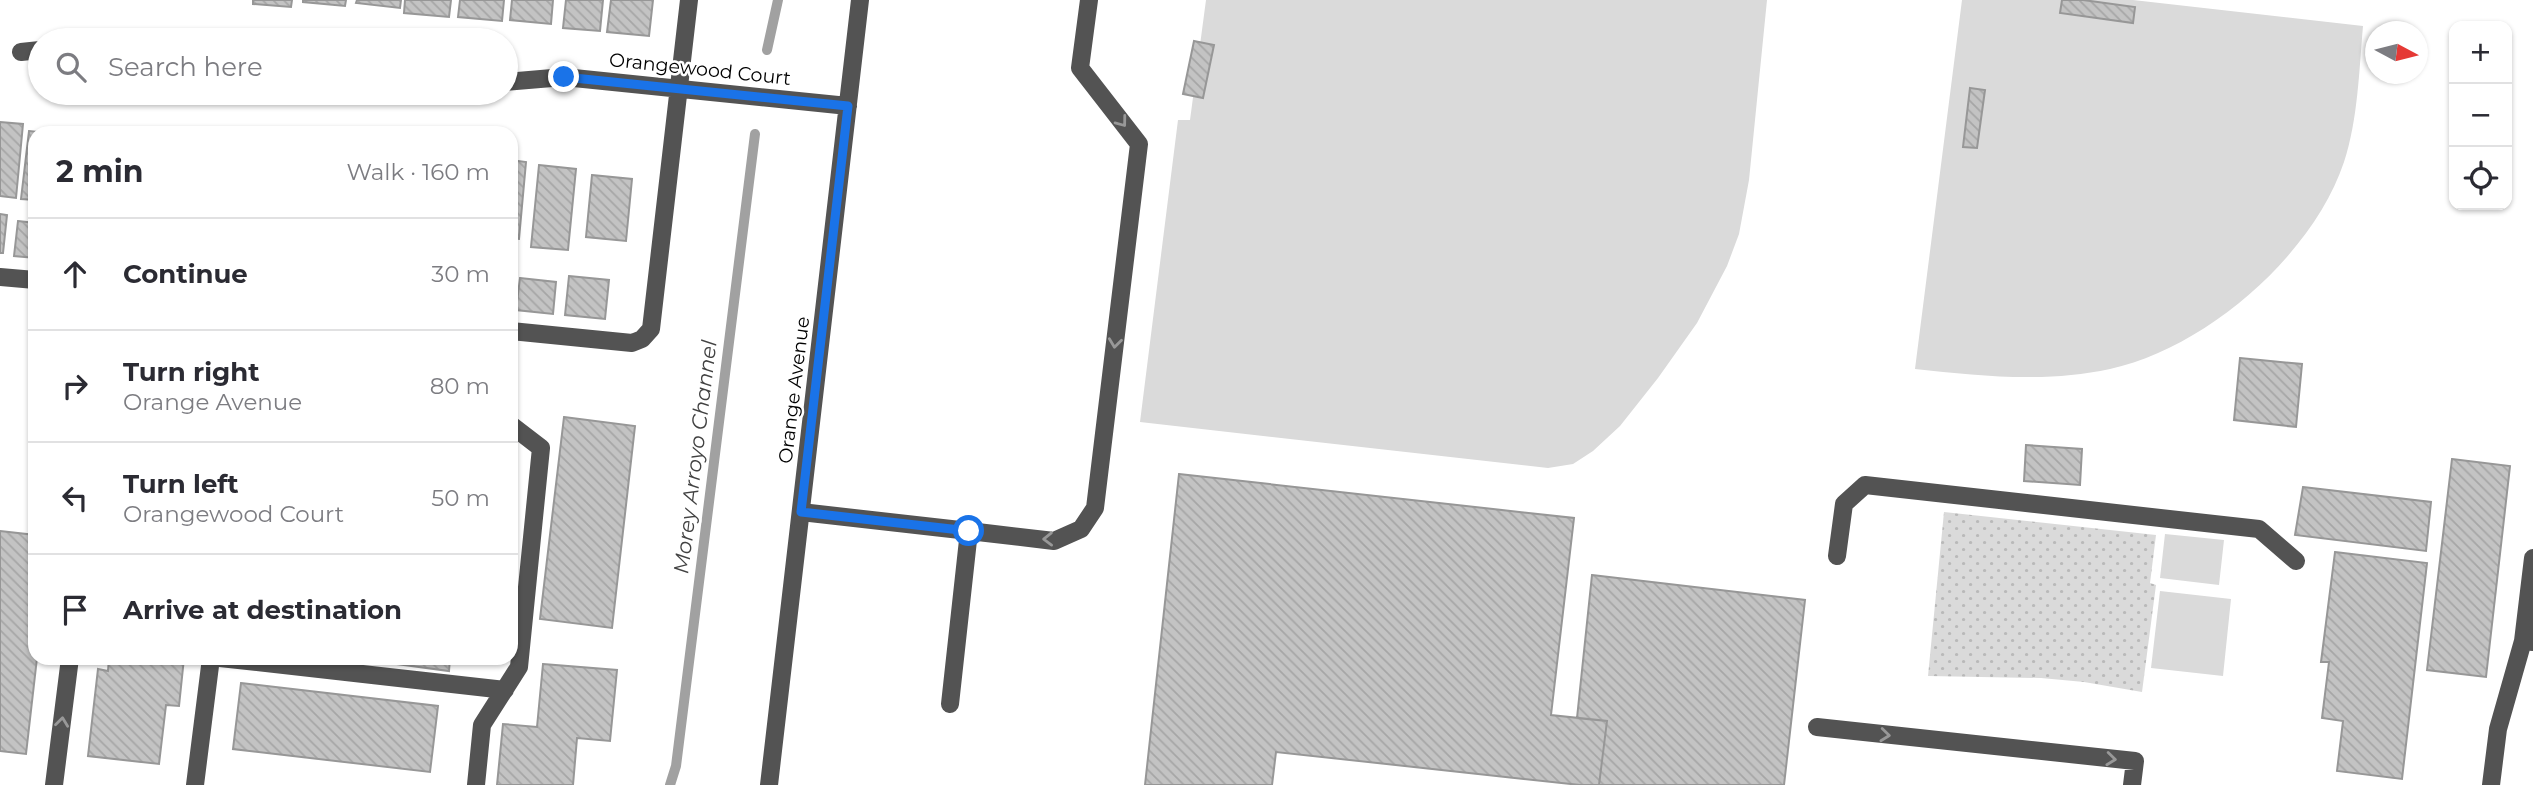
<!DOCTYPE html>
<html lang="en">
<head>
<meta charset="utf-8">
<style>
  body { margin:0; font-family:Montserrat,sans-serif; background:#f2f2f3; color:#2b2b33 }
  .controls { position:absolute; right:21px; top:21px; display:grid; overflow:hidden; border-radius:14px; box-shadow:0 2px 5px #0004 }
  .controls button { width:63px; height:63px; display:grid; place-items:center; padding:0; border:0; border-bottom:2px solid #e1e1e2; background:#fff; color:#2b2b33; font:35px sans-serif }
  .compass { position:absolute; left:2365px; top:21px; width:63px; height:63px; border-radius:50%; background:#fff; box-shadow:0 2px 5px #0004; rotate:97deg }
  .stop { position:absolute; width:21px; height:21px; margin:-16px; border:5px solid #1a73e8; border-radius:50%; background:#fff }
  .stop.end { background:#1a73e8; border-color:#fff; box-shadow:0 2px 7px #0008 }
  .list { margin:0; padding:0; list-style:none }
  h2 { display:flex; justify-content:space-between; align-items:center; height:91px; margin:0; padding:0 28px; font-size:30px }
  h2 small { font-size:23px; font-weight:400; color:#7c7c81 }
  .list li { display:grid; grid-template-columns:46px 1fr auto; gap:21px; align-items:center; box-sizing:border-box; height:112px; padding:0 28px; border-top:2px solid #e1e1e2 }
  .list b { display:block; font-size:26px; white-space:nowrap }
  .list p { margin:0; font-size:23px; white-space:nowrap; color:#7c7c81 }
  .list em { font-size:23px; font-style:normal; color:#7c7c81 }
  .icon { flex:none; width:38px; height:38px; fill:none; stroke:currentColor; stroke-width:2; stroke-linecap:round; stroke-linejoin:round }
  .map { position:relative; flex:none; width:2533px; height:785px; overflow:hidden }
  .search { position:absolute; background:#fff; box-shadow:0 2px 5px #0004; left:28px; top:28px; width:490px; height:77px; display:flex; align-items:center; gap:18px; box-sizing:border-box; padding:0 24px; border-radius:38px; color:#7c7c81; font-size:26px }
  .panel { position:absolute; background:#fff; box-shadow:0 2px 5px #0004; left:28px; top:126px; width:490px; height:539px; border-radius:21px }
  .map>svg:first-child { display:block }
  .grass { fill:url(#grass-dots) }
  .park { fill:#dadada }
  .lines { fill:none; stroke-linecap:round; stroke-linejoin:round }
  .stream { stroke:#a1a1a1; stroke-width:10 }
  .building { fill:url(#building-back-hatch); stroke:#979797; stroke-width:2 }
  .minor { stroke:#535353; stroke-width:18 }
  .oneway { stroke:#989898 }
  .route { stroke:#1a73e8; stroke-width:9 }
  .labels { text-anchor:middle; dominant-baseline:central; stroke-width:5; stroke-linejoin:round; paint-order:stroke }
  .street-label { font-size:19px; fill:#000; stroke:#fff }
  .water-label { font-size:21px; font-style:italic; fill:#424242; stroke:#fff }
</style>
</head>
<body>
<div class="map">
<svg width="2533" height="785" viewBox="0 0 2533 785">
  <defs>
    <pattern id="grass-dots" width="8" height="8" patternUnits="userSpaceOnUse" patternTransform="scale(1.75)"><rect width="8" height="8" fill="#dadada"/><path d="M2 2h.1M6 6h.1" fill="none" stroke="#b9b9b9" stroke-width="1.8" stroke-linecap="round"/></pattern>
    <pattern id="building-back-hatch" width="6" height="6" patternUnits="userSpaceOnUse" patternTransform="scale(1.75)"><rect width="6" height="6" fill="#c3c3c3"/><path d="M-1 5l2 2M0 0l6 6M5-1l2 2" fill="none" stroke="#a6a6a6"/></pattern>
  </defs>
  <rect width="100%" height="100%" fill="#fff"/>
  <path class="grass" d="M1944,512l212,23 -6,48 6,2 -14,107 -58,-10 -43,-4 -113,-2z"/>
  <path class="park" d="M1206,0h561l-18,180 -10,54 -12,32 -30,57 -39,55 -38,48 -27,25 -20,13 -25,4 -408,-46 38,-302h12z
    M1962,0h171l230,26c-4,45 -5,93 -19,136 -31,93 -138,186 -234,207 -65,14 -130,7 -195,0z
    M2165,534l59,6 -5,45 -59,-7z
    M2160,591l71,8 -8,77 -72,-8z"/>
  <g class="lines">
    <path class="stream" d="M767,50l11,-50
      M670,785l6,-19 79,-632"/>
  </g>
  <path class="building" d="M253,0h39l-1,7 -38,-3z
    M303,0h43l-1,6 -42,-4z
    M357,0h44l-1,8 -44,-5z
    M405,0h46l-2,17 -45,-4z
    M460,0h44l-2,21 -44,-4z
    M512,0h41l-2,24 -41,-4z
    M566,0h37l-3,31 -37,-3z
    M611,0h42l-4,36 -42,-4z
    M2062,0h21l52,7 -2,16 -73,-10z
    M1194,41l20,4 -11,53 -20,-4z
    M1970,88l15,2 -8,58 -14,-1z
    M0,122l23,2 -7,74 -16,-2z
    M29,131l18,2h-12v67l-14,-1z
    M511,160l15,2 -7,77 -8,-1z
    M539,165l37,4 -8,81 -37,-3z
    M592,175l40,4 -6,62 -40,-4z
    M0,214l7,1 -4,38h-3z
    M18,221l17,2v35l-21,-2z
    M569,276l40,4 -4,39 -40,-4z
    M520,278l36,4 -3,32 -37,-4z
    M2240,358l62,6 -6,63 -62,-7z
    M564,417l71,9 -23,202 -72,-9z
    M2026,445l56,4 -2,36 -56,-4z
    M2452,459l58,7 -24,211 -59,-7z
    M1179,474l395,44 -23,197 56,6 -8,64h-19l-304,-33 -4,33h-127z
    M2303,487l128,15 -5,49 -131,-16z
    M0,531l35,4v123h2l-11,96 -26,-3z
    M2335,552l92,11 -25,216 -65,-8 6,-50 -21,-3 7,-56h-8z
    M1592,575l213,25 -21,185h-185l8,-64 -30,-3z
    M109,658h75l-5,48 -13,-1 -7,59 -71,-8 10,-87 10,2z
    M352,658h98l-1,13z
    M543,664l74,6 -7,71 -33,-3 -4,47h-76l6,-61 34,3z
    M241,683l197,23 -8,66 -197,-23z"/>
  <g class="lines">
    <path class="minor" d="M21,52l19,-2
      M506,82l58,-5 284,29
      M356,93h40
      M0,277l35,3
      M511,331l121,12 10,-4 9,-10 38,-329
      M801,512l168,19 -19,173
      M969,531l85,10 27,-12 14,-21 44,-364 -59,-76 9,-68
      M1837,556l7,-52 21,-19 394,44 37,32
      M2523,641l10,-83
      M220,658l285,32
      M1817,727l318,34 -3,24
      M54,785l16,-127
      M195,785l16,-127
      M476,785l6,-60 37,-58 22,-219 -30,-23
      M769,785l91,-785
      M2491,785l7,-56 25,-88 10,1"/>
  </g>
  <defs><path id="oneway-chevron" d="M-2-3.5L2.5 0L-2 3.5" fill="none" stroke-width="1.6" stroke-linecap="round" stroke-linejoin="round" transform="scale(1.75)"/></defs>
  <g class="oneway">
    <use href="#oneway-chevron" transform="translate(1122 122) rotate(53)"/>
    <use href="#oneway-chevron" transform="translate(1115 343) rotate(97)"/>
    <use href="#oneway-chevron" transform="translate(1048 539) rotate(179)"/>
    <use href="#oneway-chevron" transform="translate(62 722) rotate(-83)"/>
    <use href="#oneway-chevron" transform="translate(1885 735) rotate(6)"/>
    <use href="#oneway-chevron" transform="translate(2111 759) rotate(6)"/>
  </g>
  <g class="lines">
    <path class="route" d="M564,77l284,29 -47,406 168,19"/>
  </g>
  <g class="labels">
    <g class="street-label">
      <text transform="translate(700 69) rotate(6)">Orangewood Court</text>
      <text transform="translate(794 390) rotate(-83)">Orange Avenue</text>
    </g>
    <g class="water-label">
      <text transform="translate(695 457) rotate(-83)">Morey Arroyo Channel</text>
    </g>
  </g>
</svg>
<div class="controls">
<button>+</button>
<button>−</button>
<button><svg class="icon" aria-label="locate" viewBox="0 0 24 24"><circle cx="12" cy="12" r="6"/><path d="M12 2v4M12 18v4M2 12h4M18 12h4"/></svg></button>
</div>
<svg class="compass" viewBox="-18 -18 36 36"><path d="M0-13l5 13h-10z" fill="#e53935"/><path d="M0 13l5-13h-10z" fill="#7c7c81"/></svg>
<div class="stop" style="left:969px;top:531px"></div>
<div class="stop end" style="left:564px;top:77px"></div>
<div class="search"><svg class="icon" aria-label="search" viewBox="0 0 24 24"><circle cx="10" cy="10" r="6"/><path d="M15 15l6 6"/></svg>Search here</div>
<section class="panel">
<h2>2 min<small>Walk · 160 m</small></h2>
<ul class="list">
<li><svg class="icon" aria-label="ahead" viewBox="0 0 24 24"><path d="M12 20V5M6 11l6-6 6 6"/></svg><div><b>Continue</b></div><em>30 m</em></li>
<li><svg class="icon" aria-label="right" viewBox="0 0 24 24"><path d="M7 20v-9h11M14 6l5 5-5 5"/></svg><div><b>Turn right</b><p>Orange Avenue</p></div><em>80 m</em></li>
<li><svg class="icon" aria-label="left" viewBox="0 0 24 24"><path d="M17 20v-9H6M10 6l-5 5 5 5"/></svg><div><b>Turn left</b><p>Orangewood Court</p></div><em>50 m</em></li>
<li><svg class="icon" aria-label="arrive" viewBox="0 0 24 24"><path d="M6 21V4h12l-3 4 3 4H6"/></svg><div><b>Arrive at destination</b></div></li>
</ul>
</section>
</div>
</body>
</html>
